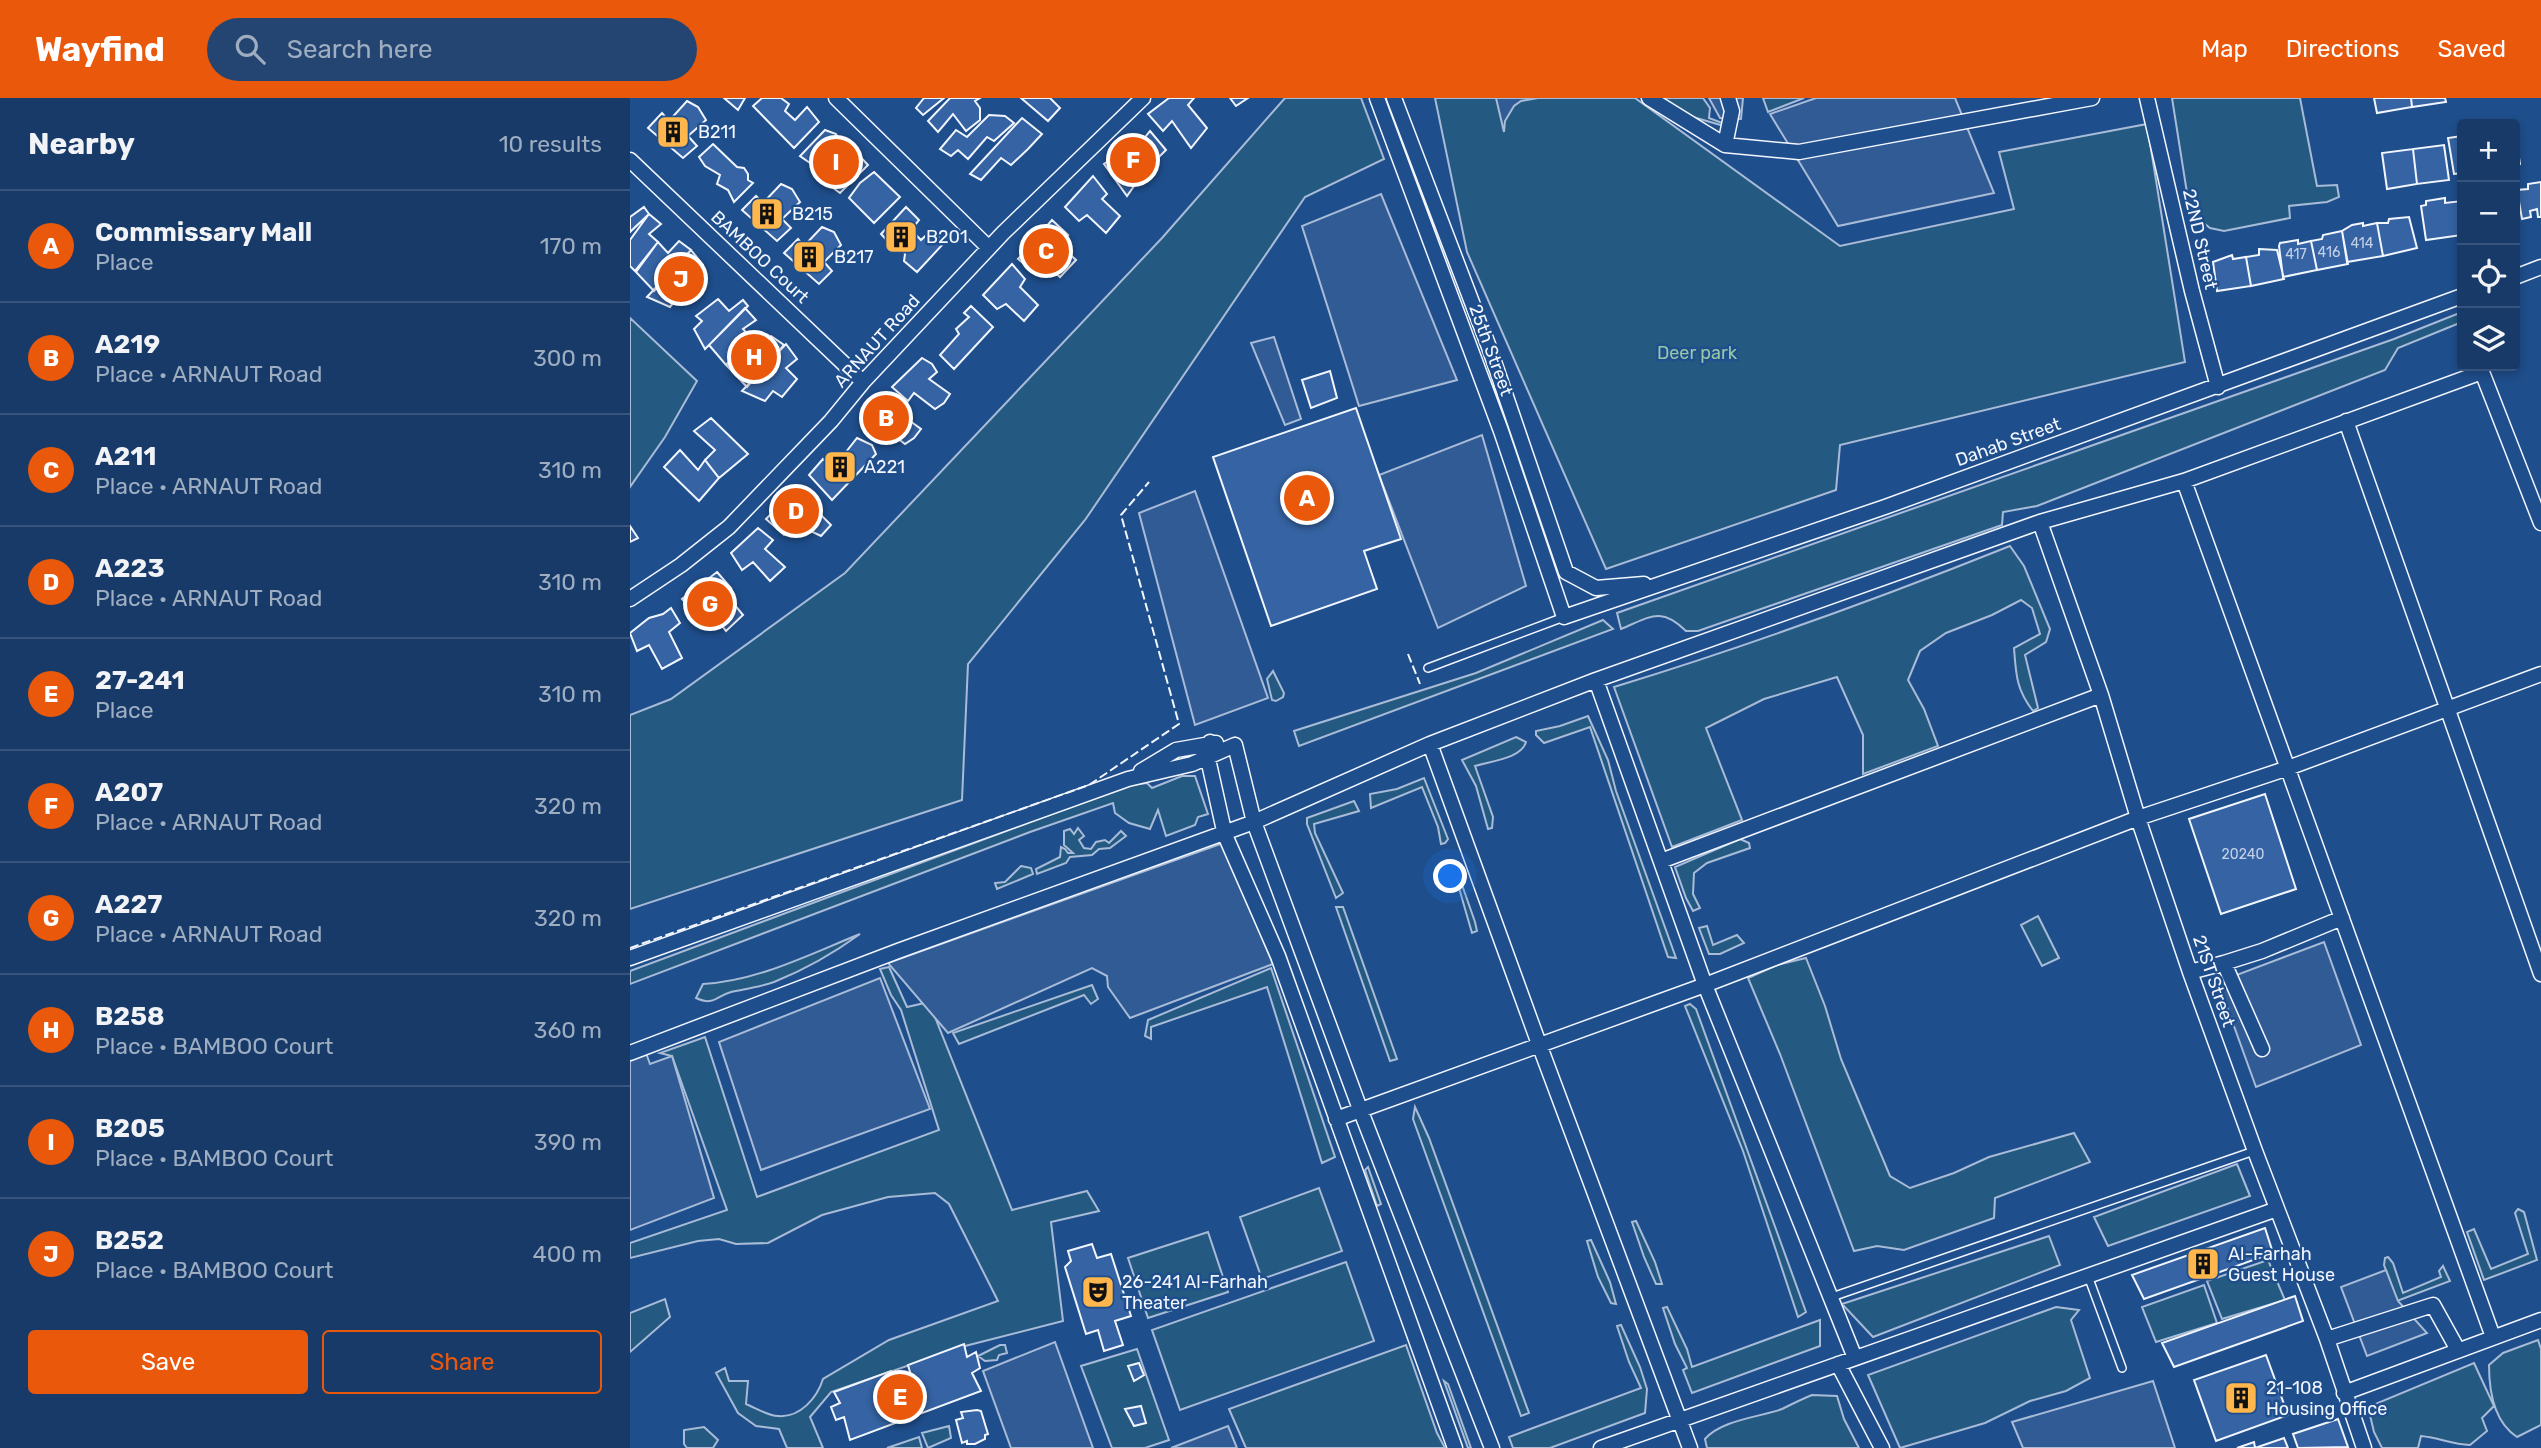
<!DOCTYPE html>
<html lang="en">
<head>
<meta charset="utf-8">
<style>
  body { margin:0; font-family:Rubik,sans-serif; background:#244571; color:#f1f3f6 }
  .controls { position:absolute; right:21px; top:21px; display:grid; overflow:hidden; border-radius:7px; box-shadow:0 4px 10px #0003 }
  .controls button { width:63px; height:63px; display:grid; place-items:center; padding:0; border:0; border-bottom:2px solid #36547d; background:#173a69; color:#f1f3f6; font:35px sans-serif }
  .you { position:absolute; left:821px; top:779px; width:24px; height:24px; margin:-18px; border:5px solid #fff; border-radius:50%; background:#1a73e8; box-shadow:0 0 0 10px #1a73e833 }
  .badge { display:grid; place-items:center; width:46px; height:46px; border-radius:50%; background:#ea580c; color:#fff; font-size:23px; font-weight:700 }
  .pin { position:absolute; translate:-50% -50%; border:4px solid #fff; box-shadow:0 2px 7px #0006 }
  .list { margin:0; padding:0; list-style:none }
  h2 { display:flex; justify-content:space-between; align-items:center; height:91px; margin:0; padding:0 28px; font-size:30px }
  h2 small { font-size:23px; font-weight:400; color:#9eadc0 }
  .list li { display:grid; grid-template-columns:46px 1fr auto; gap:21px; align-items:center; box-sizing:border-box; height:112px; padding:0 28px; border-top:2px solid #36547d }
  .list b { display:block; font-size:26px; white-space:nowrap }
  .list p { margin:0; font-size:23px; white-space:nowrap; color:#9eadc0 }
  .list em { font-size:23px; font-style:normal; color:#9eadc0 }
  .actions { display:flex; gap:14px; padding:21px 28px }
  .actions a { flex:1; padding:16px 0; border:2px solid #ea580c; border-radius:7px; text-align:center; font-size:24px; color:#ea580c }
  .actions .main { background:#ea580c; color:#fff }
  .icon { flex:none; width:38px; height:38px; fill:none; stroke:currentColor; stroke-width:2; stroke-linecap:round; stroke-linejoin:round }
  .map { position:relative; flex:none; width:1911px; height:1350px; overflow:hidden }
  header { display:flex; align-items:center; gap:42px; box-sizing:border-box; height:98px; padding:0 35px; background:#ea580c; color:#fff }
  header strong { font-size:33px }
  nav { display:flex; gap:38px; margin-inline-start:auto; font-size:24px }
  .search { width:490px; height:63px; background:#244571; display:flex; align-items:center; gap:18px; box-sizing:border-box; padding:0 24px; border-radius:38px; color:#9eadc0; font-size:26px }
  main { display:flex }
  aside { flex:1; background:#173a69 }
  .map>svg:first-child { display:block }
  .green { fill:#245a82; stroke:#a8bbd7; stroke-width:2 }
  .parking { fill:#305b95; stroke:#a8bbd7; stroke-width:2 }
  .building { fill:#3563a3; stroke:#f2f6ff; stroke-width:2 }
  .lines { fill:none; stroke-linecap:round; stroke-linejoin:round }
  .lane-casing { stroke:#f2f6ff; stroke-width:10 }
  .street-casing { stroke:#f2f6ff; stroke-width:17 }
  .lane { stroke:#1f4e8c; stroke-width:7 }
  .street { stroke:#1f4e8c; stroke-width:14 }
  .fence { stroke:#f2f6ff; stroke-width:2; stroke-dasharray:9 3.5; stroke-linecap:butt }
  .labels { text-anchor:middle; dominant-baseline:central; stroke-width:5; stroke-linejoin:round; paint-order:stroke }
  .number-label { font-size:14px; fill:#c3d1e8 }
  .poi-label { font-size:18px; fill:#f2f6ff; stroke:#1f4e8c; text-anchor:start }
  .street-label { font-size:18px; fill:#f2f6ff; stroke:#1f4e8c }
  .park-label { font-size:18px; fill:#97c8a6; stroke:#1f4e8c }
</style>
</head>
<body>
<header>
<strong>Wayfind</strong>
<div class="search"><svg class="icon" aria-label="search" viewBox="0 0 24 24"><circle cx="10" cy="10" r="6"/><path d="M15 15l6 6"/></svg>Search here</div>
<nav><a>Map</a><a>Directions</a><a>Saved</a></nav>
</header>
<main>
<aside>
<h2>Nearby<small>10 results</small></h2>
<ul class="list">
<li><span class="badge">A</span><div><b>Commissary Mall</b><p>Place</p></div><em>170 m</em></li>
<li><span class="badge">B</span><div><b>A219</b><p>Place · ARNAUT Road</p></div><em>300 m</em></li>
<li><span class="badge">C</span><div><b>A211</b><p>Place · ARNAUT Road</p></div><em>310 m</em></li>
<li><span class="badge">D</span><div><b>A223</b><p>Place · ARNAUT Road</p></div><em>310 m</em></li>
<li><span class="badge">E</span><div><b>27-241</b><p>Place</p></div><em>310 m</em></li>
<li><span class="badge">F</span><div><b>A207</b><p>Place · ARNAUT Road</p></div><em>320 m</em></li>
<li><span class="badge">G</span><div><b>A227</b><p>Place · ARNAUT Road</p></div><em>320 m</em></li>
<li><span class="badge">H</span><div><b>B258</b><p>Place · BAMBOO Court</p></div><em>360 m</em></li>
<li><span class="badge">I</span><div><b>B205</b><p>Place · BAMBOO Court</p></div><em>390 m</em></li>
<li><span class="badge">J</span><div><b>B252</b><p>Place · BAMBOO Court</p></div><em>400 m</em></li>
</ul>
<div class="actions"><a class="main">Save</a><a>Share</a></div>
</aside>
<div class="map">
<svg width="1911" height="1350" viewBox="0 0 1911 1350">
  <rect width="100%" height="100%" fill="#1f4e8c"/>
  <path class="green" d="M655,0h76l23,61 -79,38 -220,323 -117,144 -6,136 -332,109v-194l41,-16 174,-126 317,-335z
    M805,0h200l205,148 174,-37 -15,-57 148,-28 38,238 -345,83 -4,45 -230,79 -139,-317z
    M1028,0h45l7,10 -1,10 16,6 -1,2 -38,-11z
    M1133,0h41l-36,14z
    M1542,0h128l17,88 20,-1 2,12 -12,5 -38,4 1,12 -66,13 -14,-3 -20,-16z
    M1832,214v10l-64,26 -13,22 -348,136 -34,6 -1,13 -304,106h-12c-25,-25 -36,-14 -65,-2l-4,-16 777,-274z
    M0,220l67,63 -32,56 -35,50z
    M1380,448l14,20 26,63 -4,13 -21,13 13,53 -5,3c-17,-22 -17,-37 -19,-63l26,-14 -8,-26 -11,-8 -29,15 -46,18 -26,18 -12,29 16,29 14,37 -75,28v-39l-26,-58 -73,22 -58,29 36,92 -70,27 -58,-160c134,-41 266,-89 396,-141z
    M973,522l10,9 -314,117 -5,-15 182,-58z
    M643,573l11,22 -1,4 -7,4 -4,-1 -5,-21z
    M958,618l20,44 8,31 60,167 -8,-1 -78,-230 -46,16 -8,-8v-4l24,-5z
    M886,639l10,5c-5,17 -36,19 -51,24l18,51 -1,11 -4,1 -12,-43 -14,-26z
    M552,678h13l13,38 -10,3 -3,8 -29,11 -8,-26 -8,19 -21,-6 -14,-10 -2,-10 -83,29 -400,152v-13l500,-186 17,-2 5,5z
    M794,680l24,61 -3,4 -4,1 -3,-17 -16,-40 -51,21 -1,-14 27,-5z
    M724,703l5,10 -45,13 1,9 28,60 -7,5 -29,-74v-6z
    M448,730l6,8 -5,4 5,8 7,1 5,-7 9,-2 4,3 12,-12 5,5 -16,12 -11,1 -7,6 -22,2 -4,6 -29,11 -1,-5 24,-12 1,-10 4,2 3,4h5l-9,-8v-14l6,-2 4,5z
    M1110,741l9,4 1,5 -43,15 -13,10 -1,21 7,14 -7,3 -7,-13 -11,-31z
    M824,764l21,60 2,9 -5,2 -13,-45 -9,-23z
    M391,768l10,2 2,6 -36,15 -2,-6 10,-1z
    M706,809h7l54,152 -7,2z
    M1408,818l21,42 -17,8 -21,-41z
    M1077,828l6,19 24,-10 7,8 -24,11h-11l-10,-26z
    M230,836c-26,19 -56,36 -86,48 -14,5 -29,7 -43,10 -17,5 -17,14 -35,6l7,-14c55,-3 107,-30 157,-50z
    M1176,860l19,48 16,53 49,117 20,12 44,-15 35,-16 85,-24 16,29 -95,36 -1,20 -90,32 -27,-4 -23,5 -74,-197 -32,-76 29,-13z
    M259,869l18,40 22,-5 83,208 75,-19 12,20 -48,11 12,99 -98,25 -134,46 -21,25 13,31h-36l-8,-19 -23,-3 -18,-13 -22,-40 9,-5 4,13h19l-2,23c10,4 22,12 32,12 22,2 39,-18 45,-37l66,-39 109,-39 -49,-97 -14,-11 -47,4 -66,18 -54,28 -32,1 -17,-5 -21,2 -68,17v-15l97,-33 -55,-154 -12,-3 45,-16 52,160 182,-67 -38,-120 -10,-15 -11,-26z
    M641,870l64,189 -13,6 -55,-176 -116,40v12l-6,-3 3,-16z
    M462,887l6,14 -7,5 -7,-9 -125,49 -6,-11z
    M1060,906l6,5 110,303 -8,5 -55,-166 -58,-145z
    M785,1009l14,31 100,275 -8,3 -108,-297z
    M1607,1066l13,32 -142,50 -14,-29z
    M738,1069l13,37 -4,2 -12,-36z
    M689,1090l23,63 -80,28 -22,-62z
    M1888,1111l6,3 13,48 -53,20 -17,-48 7,-3 17,40 37,-15 -13,-41z
    M1006,1123l19,41 7,22h-6l-12,-27 -12,-35z
    M578,1134l20,60 -80,26 -20,-60z
    M1419,1138l11,29 -187,72 -31,-33z
    M961,1142l19,42 6,22 -5,-1 -13,-26 -11,-36z
    M1758,1159l5,6 10,30 38,-16 -2,-6 4,-5 7,15 -53,20 -13,-36 1,-7z
    M1638,1162l17,40 -63,19 -15,-38z
    M716,1164l28,79 -194,69 -28,-80z
    M1574,1187l13,38 -61,19 -14,-35z
    M35,1201l5,18 -40,35v-39z
    M1037,1209l20,42 5,18 128,-47v26l-128,47 -9,-23 4,-2 -12,-24 -12,-36z
    M1426,1209l23,3 -8,10 19,58 -24,13 -36,10 -45,22 -85,25 -32,-73z
    M991,1227l19,42 7,22 -2,24 -95,35h-37l-4,-11 132,-49 -12,-26 -12,-36z
    M1908,1242l3,9v76l-24,12c-23,-15 -28,-46 -28,-72l14,-12z
    M370,1247h5l2,8 -8,2 -2,5 -12,1 -7,-5z
    M776,1247l31,88 8,15h-199l-17,-39z
    M507,1251l32,91 -24,8h-33l-31,-82z
    M1844,1265l20,43 -12,12 5,13 -17,14c-19,-1 -30,-7 -49,-9l-3,12h-36l-8,-16 -6,-25z
    M814,1283l4,3 23,64h-3z
    M1182,1297l25,1 7,23 15,29h-152l-2,-9c16,-19 55,-22 77,-30 10,-5 20,-10 30,-14z
    M319,1328l2,12 -23,10 -6,-15z
    M74,1329l14,13 -5,8h-26l-3,-4v-14z
    M289,1339l3,11h-35z"/>
  <path class="parking" d="M866,0h42l-17,3 -7,5 -9,15 -1,11z
    M1079,0h34l-2,21 -21,-1z
    M1186,0h139l39,95 -156,33 -68,-112z
    M751,96l76,186 -98,26 -57,-180z
    M644,239l27,82 -16,6 -34,-82z
    M852,337l44,151 -88,42 -59,-153z
    M565,393l73,207 -73,27 -56,-212z
    M593,745l50,121 -143,54 -22,-31 -1,-11 -15,-8 -144,65 -60,-70z
    M1694,844l37,103 -105,42 -38,-105z
    M250,880l50,131 -169,61 -42,-128z
    M16,955l4,11 22,-8 42,142 -84,32v-170z
    M1756,1172l12,31 29,32 -60,23 -26,-69z
    M425,1244l38,106h-82l-28,-77z
    M1523,1283l22,67h-152l-11,-26z
    M598,1328l9,22h-66z"/>
  <path class="building" d="M94,0h21l-7,12z
    M132,0h19l8,6 -4,7 10,9 12,-13 12,15 -25,26 -41,-42z
    M294,0h20l-21,17 -7,-7z
    M320,0h30l-5,3 5,7v12l-14,11 -13,-17 -15,18 -10,-11z
    M391,0h29l10,10 -12,13z
    M539,0h25l-6,7 19,23 -16,20 -19,-27 -9,10 -15,-17z
    M600,0h18l-12,8z
    M1744,0h37l1,9 -35,6z
    M1781,0h34l1,4 -34,5z
    M57,3l11,6 8,13 -18,16 9,10 -14,12 -35,-30 14,-15 7,8z
    M359,17l16,1 9,7 -20,18 -7,-4 -19,22 -10,-9 -7,6 -11,-7 16,-19 11,7z
    M392,20l20,16 -14,15 -17,16 -10,-7 -20,22 -11,-6z
    M195,32l11,4 5,10 -8,7 10,9 12,-9 13,14 -28,28 -15,-11 4,-9 -13,-10 -3,2 -13,-9z
    M520,33l16,19 -22,22 -17,24 -23,-32 20,-14 6,6z
    M1885,34l5,32 -5,1z
    M1832,38v37l-8,1 -6,-36z
    M83,46l24,23 7,1 4,6v6l5,3 -19,19 -6,-12 -11,-6 3,-9 -15,-9 -6,-9z
    M1814,47l5,35 -32,4 -4,-35z
    M1783,51l4,35 -30,5 -5,-36z
    M244,74l26,25 -26,26 -25,-25 11,-15z
    M463,78l14,18 -5,5 18,17 -14,17 -19,-18 -8,6 -14,-14z
    M1911,84v35h-3l-1,-8 -7,2 1,6 -9,2 -5,-29 11,-1v-5z
    M151,86l11,5 8,13 -18,17 9,9 -14,13 -35,-31 14,-14 7,7z
    M1815,100v5l17,-2v34l-36,5 -5,-34 5,-1v-4z
    M1885,103l4,20 -4,1z
    M14,109l5,7 -19,18v-15z
    M276,109l13,13 -8,10 10,10 12,-11 11,14 -27,29 -13,-11 1,-7 -7,-12 -6,4 -11,-12z
    M19,116l12,10 -12,10 9,8 -22,30 -6,-6v-26z
    M1779,119l8,31 -34,8 -6,-33h11l1,-4z
    M422,122l16,15 -10,8 18,17 -16,17 -21,-18 -10,9 -11,-9z
    M1733,125v3l14,-3 6,33 -36,6 -5,-31 10,-6z
    M192,129l12,5 7,13 -17,17 8,9 -13,13 -35,-31 14,-14 6,7z
    M1712,133l6,33 -31,6 -6,-29 11,-2 1,-4z
    M1668,142v4l13,-3 6,29 -34,7 -4,-31 1,-3z
    M49,143l12,9 -37,41 -19,-20 23,-29 10,11z
    M1629,151l18,1 7,29 -33,7 -5,-29 13,-2z
    M61,152l12,15 -12,9 11,11 -15,17 -8,-6 -9,11 -23,-10z
    M1602,157l1,4 13,-2 5,29 -34,5 -4,-29z
    M382,166l13,15 -5,8 18,18 -14,16 -18,-17 -9,5 -14,-14z
    M88,201l11,12 14,-11 5,6 -43,43 -11,-20 8,-8 -6,-5z
    M341,208l22,21 -39,42 -14,-14 19,-21 -3,-5 13,-12 -5,-4z
    M115,210l11,12 -13,9 8,9 -25,27 -17,-20z
    M141,238l13,9 -37,42 -20,-21 23,-28 10,10z
    M156,246l11,15 -11,9 11,11 -15,18 -9,-6 -8,10 -23,-10z
    M292,260l10,6 5,8 -8,7 21,15 -6,9 -9,6 -21,-16 -6,8 -16,-14z
    M700,273l7,27 -26,10 -9,-28z
    M262,295l10,6 5,8 -8,6 22,16 -7,9 -9,6 -21,-16 -6,8 -16,-14z
    M726,310l45,131 -37,12 13,38 -106,37 -58,-169z
    M81,320l37,36 -29,24 -14,-18 10,-10 -21,-19z
    M227,340l15,7 4,9 -44,46 -23,-25 14,-16 5,4 8,-9 6,3z
    M50,352l18,20 7,-10 14,18 -20,23 -35,-34z
    M169,388l18,12 -7,6 21,21 -10,11 -25,-12 -12,11 -18,-16z
    M0,428l8,12 -8,4z
    M128,430l15,12 -8,9 20,18 -15,14 -17,-19 -11,8 -11,-17z
    M87,474l14,16 -7,4 19,23 -17,16 -17,-22 -13,6 -14,-16z
    M41,510l9,15 -11,9 13,26 -20,11 -13,-24 -12,6 -7,-18 19,-15 14,-4z
    M1635,696l31,95 -75,25 -32,-95z
    M1635,1130l8,25 -129,46 -12,-24z
    M462,1146l5,14 14,-4 20,62 -16,5 8,24 -19,6 -6,-21 -12,4 -21,-67 6,-6 -3,-10z
    M1665,1198l8,25 -129,46 -12,-24z
    M334,1246l3,13 9,-5 4,16 -8,5 9,18 -131,49 -6,-23 -8,3 -5,-13 9,-4 -6,-11 57,-21 7,14 14,-6 -4,-14z
    M1636,1257l22,60 -72,26 -22,-61z
    M509,1265l5,12 -10,6 -6,-15z
    M511,1308l5,17 -12,3 -9,-17z
    M347,1312l4,1 7,23 -3,1v4l-10,5h-8v-3l-5,2 -6,-23 7,-2 -2,-6z
    M1708,1321l10,28 -50,1 -5,-14z
    M1654,1340l4,10h-33z
    M1624,1344l1,6h-18z"/>
  <g class="lines">
    <defs>
      <path id="lane" d="M798,570l136,-51
        M1458,1178l34,92
        M1202,1199l422,-146"/>
      <path id="street" d="M206,0l153,150
        M747,0l124,333 63,186 321,-110 577,-211
        M764,0l95,249 77,225 30,16 48,-4
        M1019,0l76,47 74,7 293,-54
        M1517,0l45,193 26,96
        M1095,47l7,-34 -4,-13
        M0,62l233,222
        M1885,179l26,-10
        M1716,323l195,553
        M1554,383l309,856
        M1410,424l61,173 37,123 52,154 65,179 72,188 37,109
        M0,501l51,-34 48,-38 102,-106 32,-39 140,-149 140,-135
        M966,582l109,305 150,373
        M580,644l-2,17 17,76 53,121 177,492
        M800,646l109,300 151,404
        M605,647l19,77 106,287 132,339
        M511,673l35,-21 40,-7
        M1031,763l440,-166
        M0,860l498,-179 64,-15 43,-19
        M1594,865l38,-12 80,-33
        M1560,874l34,-9 38,86
        M0,955l268,-102 356,-129 176,-78 166,-64 444,-158 144,-41 298,-109 59,151
        M706,1021l369,-134 433,-167 150,-50 253,-94
        M1697,1241l106,-34 25,45
        M1208,1266l44,84
        M1714,1295l197,-73
        M971,1350l676,-239"/>
    </defs>
    <use href="#lane" class="lane-casing"/>
    <use href="#street" class="street-casing"/>
    <use href="#lane" class="lane"/>
    <use href="#street" class="street"/>
    <path class="fence" d="M778,556l12,30
      M0,850l459,-163 90,-61 -58,-209 28,-33"/>
  </g>
  <defs>
    <symbol id="building-square" viewBox="-11 -11 22 22"><rect x="-9" y="-9" width="18" height="18" rx="4" fill="#ffb74d" stroke="#1f4e8c"/><path d="M-4-6H4V6H1V3H-1V6H-4ZM-2.5-4.3h1.7v1.8h-1.7ZM.8-4.3h1.7v1.8H.8ZM-2.5-1h1.7V.8h-1.7ZM.8-1h1.7V.8H.8Z" fill="#111"/></symbol>
    <symbol id="theatre-square" viewBox="-11 -11 22 22"><rect x="-9" y="-9" width="18" height="18" rx="4" fill="#ffb74d" stroke="#1f4e8c"/><path d="M-5-5.5Q0-4 5-5.5V0Q5 5 0 6Q-5 5-5 0ZM-3.3-2.5H-1v1.5H-3.3ZM1-2.5H3.3v1.5H1ZM-2.8 1Q0 5.5 2.8 1Z" fill="#111"/></symbol>
  </defs>
  <g fill-rule="evenodd">
    <use href="#building-square" x="24" y="15" width="38" height="38"/>
    <use href="#building-square" x="118" y="97" width="38" height="38"/>
    <use href="#building-square" x="252" y="120" width="38" height="38"/>
    <use href="#building-square" x="160" y="140" width="38" height="38"/>
    <use href="#building-square" x="191" y="350" width="38" height="38"/>
    <use href="#building-square" x="1554" y="1147" width="38" height="38"/>
    <use href="#theatre-square" x="449" y="1175" width="38" height="38"/>
    <use href="#building-square" x="1592" y="1281" width="38" height="38"/>
  </g>
  <g class="labels">
    <g class="number-label">
      <text x="1732" y="145">414</text>
      <text x="1699" y="154">416</text>
      <text x="1666" y="156">417</text>
      <text x="1613" y="756">20240</text>
    </g>
    <g class="poi-label">
      <text x="68" y="34">B211</text>
      <text x="162" y="116">B215</text>
      <text x="296" y="139">B201</text>
      <text x="204" y="159">B217</text>
      <text x="234" y="369">A221</text>
      <text x="1598" y="1156">Al-Farhah<tspan x="1598" dy="21">Guest House</tspan></text>
      <text x="492" y="1184">26-241 Al-Farhah<tspan x="492" dy="21">Theater</tspan></text>
      <text x="1636" y="1290">21-108<tspan x="1636" dy="21">Housing Office</tspan></text>
    </g>
    <g class="street-label">
      <text transform="translate(1570 141) rotate(77)">22ND Street</text>
      <text transform="translate(130 159) rotate(43)">BAMBOO Court</text>
      <text transform="translate(247 243) rotate(-48)">ARNAUT Road</text>
      <text transform="translate(861 252) rotate(70)">25th Street</text>
      <text transform="translate(1378 344) rotate(-20)">Dahab Street</text>
      <text transform="translate(1584 883) rotate(71)">21ST Street</text>
    </g>
    <g class="park-label">
      <text x="1067" y="255">Deer park</text>
    </g>
  </g>
</svg>
<div class="controls">
<button>+</button>
<button>−</button>
<button><svg class="icon" aria-label="locate" viewBox="0 0 24 24"><circle cx="12" cy="12" r="6"/><path d="M12 2v4M12 18v4M2 12h4M18 12h4"/></svg></button>
<button><svg class="icon" aria-label="layers" viewBox="0 0 24 24"><path d="M12 4l9 5-9 5-9-5zM3 14l9 5 9-5"/></svg></button>
</div>
<div class="you"></div>
<div class="pin badge" style="left:677px;top:400px">A</div>
<div class="pin badge" style="left:256px;top:320px">B</div>
<div class="pin badge" style="left:416px;top:153px">C</div>
<div class="pin badge" style="left:166px;top:413px">D</div>
<div class="pin badge" style="left:270px;top:1299px">E</div>
<div class="pin badge" style="left:503px;top:62px">F</div>
<div class="pin badge" style="left:80px;top:506px">G</div>
<div class="pin badge" style="left:124px;top:259px">H</div>
<div class="pin badge" style="left:206px;top:64px">I</div>
<div class="pin badge" style="left:51px;top:181px">J</div>
</div>
</main>
</body>
</html>
